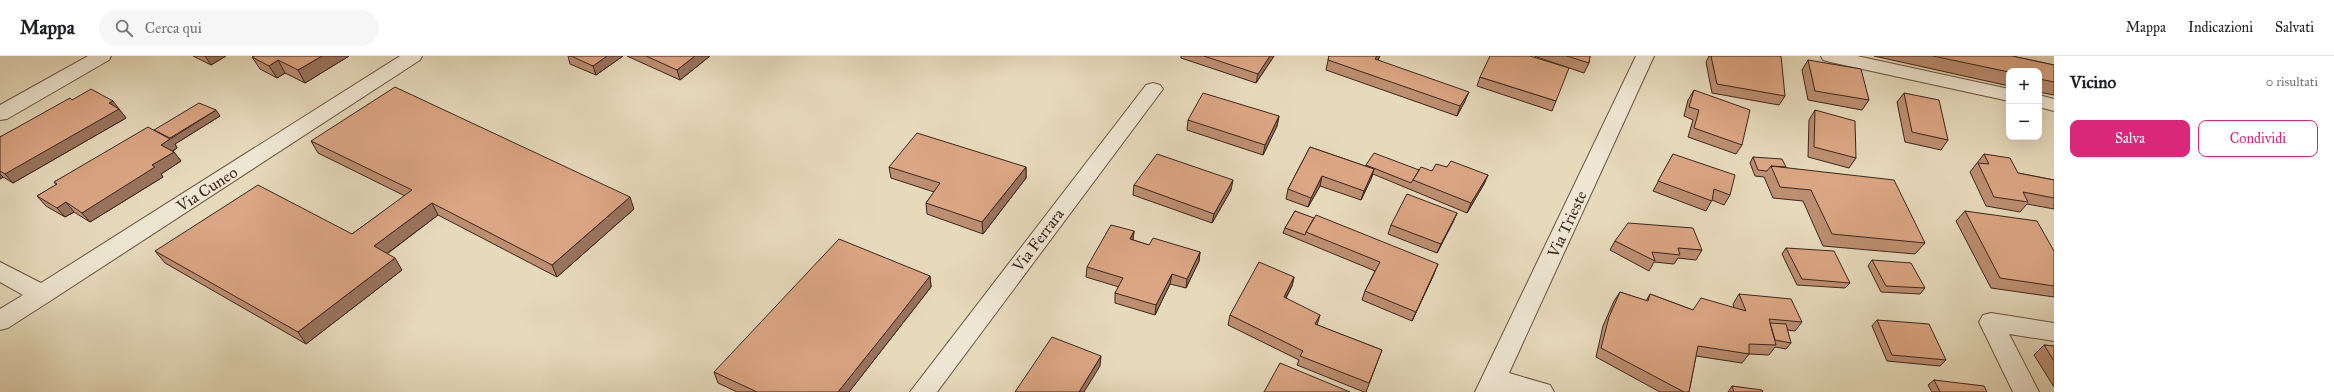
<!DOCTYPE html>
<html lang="it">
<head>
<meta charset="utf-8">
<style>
  body { margin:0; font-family:"IM FELL Great Primer",serif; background:#f6f6f6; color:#202124 }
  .controls { position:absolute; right:12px; top:12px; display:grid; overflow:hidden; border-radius:8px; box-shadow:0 4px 16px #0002 }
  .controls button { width:36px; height:36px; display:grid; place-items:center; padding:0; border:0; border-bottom:1px solid #e0e0e0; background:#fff; color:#202124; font:20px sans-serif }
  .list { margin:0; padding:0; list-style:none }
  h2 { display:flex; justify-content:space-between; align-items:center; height:52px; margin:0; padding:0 16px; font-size:17px }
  h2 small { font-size:13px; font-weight:400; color:#757577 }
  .actions { display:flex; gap:8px; padding:12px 16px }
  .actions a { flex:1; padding:9px 0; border:1px solid #db2777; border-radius:8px; text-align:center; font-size:14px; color:#db2777 }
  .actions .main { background:#db2777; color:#fff }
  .icon { flex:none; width:22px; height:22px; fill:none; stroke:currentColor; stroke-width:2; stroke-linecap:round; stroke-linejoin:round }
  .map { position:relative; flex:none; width:2054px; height:336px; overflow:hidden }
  header { display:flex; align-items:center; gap:24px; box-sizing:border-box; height:56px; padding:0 20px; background:#fff; border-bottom:1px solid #e0e0e0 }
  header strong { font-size:19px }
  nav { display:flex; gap:22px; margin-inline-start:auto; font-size:14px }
  .search { width:280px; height:36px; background:#f6f6f6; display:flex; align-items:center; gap:10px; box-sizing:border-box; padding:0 14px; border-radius:22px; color:#757577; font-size:15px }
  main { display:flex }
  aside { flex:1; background:#fff }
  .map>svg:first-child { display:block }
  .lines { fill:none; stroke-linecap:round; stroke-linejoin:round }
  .minor-casing { stroke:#675342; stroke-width:2 }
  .minor { fill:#efe7d3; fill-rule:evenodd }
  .wall { fill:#bc8f71; stroke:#3d261a }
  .shaded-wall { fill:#99745c; stroke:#3d261a }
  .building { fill:#dba683; stroke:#3d261a }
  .labels { text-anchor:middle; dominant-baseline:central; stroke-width:3; stroke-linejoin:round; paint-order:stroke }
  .street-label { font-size:16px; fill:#3d261a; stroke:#efe7d3 }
</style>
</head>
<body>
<header>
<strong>Mappa</strong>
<div class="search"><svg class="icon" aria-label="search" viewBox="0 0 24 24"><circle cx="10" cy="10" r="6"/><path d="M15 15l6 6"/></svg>Cerca qui</div>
<nav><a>Mappa</a><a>Indicazioni</a><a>Salvati</a></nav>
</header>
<main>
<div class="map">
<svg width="2054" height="336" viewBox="0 0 2054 336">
  <rect width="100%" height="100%" fill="#e6dabb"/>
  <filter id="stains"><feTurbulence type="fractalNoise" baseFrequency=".005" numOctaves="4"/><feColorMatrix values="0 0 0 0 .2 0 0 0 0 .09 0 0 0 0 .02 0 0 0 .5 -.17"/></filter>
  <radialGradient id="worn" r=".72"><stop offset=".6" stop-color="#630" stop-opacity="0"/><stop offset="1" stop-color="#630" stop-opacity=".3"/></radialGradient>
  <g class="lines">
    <defs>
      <path id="minor" d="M88,0h23l-2,4 -102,59 -7,1v-15z
        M400,0h22l-2,4 -370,241 -42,27 -8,2v-21l23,-14 -23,-13v-20l41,21z
        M1636,0h18l-145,317 41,12 4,7h-79z
        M1821,0h36l152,33v12l-179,-39 -7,-2z
        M1153,27l7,2 3,4 -3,4 -223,299h-27l236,-307z
        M2039,39l15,4v12l-15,-4z
        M1991,257l63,10v18l-45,-7 30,58h-26l-34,-70 4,-7z"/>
    </defs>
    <use href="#minor" class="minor-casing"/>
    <use href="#minor" class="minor"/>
  </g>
  <path class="wall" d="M193,0h33l-15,9z
    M255,0h94l-44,27 -20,-10 -8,5 -17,-9 -8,-12z
    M568,0h55l-27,19 -26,-11z
    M627,0h83l-30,24z
    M1181,0h93l-18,27 -75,-25z
    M1329,0h51l-2,4 87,41 -8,15 -131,-46z
    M1534,0h56l-1,7 -5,10z
    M1709,0h2l74,40 -6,9 -67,-12 -6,-31z
    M1874,0h138l42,9v30l-15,-3v-21h-30v15z
    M1808,4l61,40 -7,10 -54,-10 -6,-30z
    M1480,21l76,24 -4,10 -75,-25z
    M1694,34l48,55 -6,9 -48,-17 5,-17 -9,-4 4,-16z
    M1904,37l44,47 -7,10 -36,-8 -8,-40z
    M72,44l48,10v1l6,7 -113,65 -10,-6 -3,2v-42z
    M1815,54l41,48 -7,10 -41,-11 1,-37z
    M220,60l-45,28 2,4 -4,3 8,10 -20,13 2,3 -73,45 -16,-10 -9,5 -19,-11 -9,-10 19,-11 -2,-3 100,-52z
    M1279,60l-2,10 -14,29 -76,-25 1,-10z
    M311,85l323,68 -77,68 -119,-62 -51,39 15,16 -96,74 -141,-81 -10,-12 197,-17 53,-38 -87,-43z
    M1310,91l55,19 1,-1 53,5 13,1 15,-4 41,8 -4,9 -17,29 -94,-39 -2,5 -10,21 -41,-14 -12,21 -22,-8 2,-10z
    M1673,98l57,41 -6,10 -12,-5 -6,11 -53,-20z
    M1984,98l34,19 36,7v29l-27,-5 -7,8 -34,-6 -16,-34z
    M1753,101l33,10 139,76 -10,11 -92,-8 -20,-45 -30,-3 -9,-21 -9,-1 -5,-13z
    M889,111h137v11l-43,56 -56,-20 -1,-11 8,-11 -43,-14z
    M1134,129l97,5 -19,33 -79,-28z
    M1295,155l139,63 -22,47 -50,-21 3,-9 10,-20 -92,-38 2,-5z
    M1965,155l89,40v46l-63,-9 -35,-67z
    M1457,157l-4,9 -16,31 -49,-19 3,-9z
    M1134,175l-1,9 16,5 51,7 -1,9 -13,27 -16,-4 -15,31 -40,-12v-10l4,-6 -33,-10 1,-10z
    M1615,185l87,9 -6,10 -18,-2 -4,6 -20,-2 -5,9 -39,-21z
    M1786,192l64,35 -5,5 -48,-3 -15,-31z
    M1872,204l53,28 -5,6 -39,-2 -13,-26z
    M930,220l1,11 -32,41 -50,64h-112l-19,-9 -4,-11z
    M1294,221l-2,9 -6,12 31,27 65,25 -16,42h-2l-67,-27 2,-5 -71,-35 2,-10z
    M1620,236l26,9 4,-7 43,16 41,-2 -1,-4 6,-10 63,28 -7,9 -8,-1 4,13 -5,6 -11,-2 -6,8 -20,-1 -7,9 -46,-7 -7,36h-29l-64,-35 7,-31 11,-25z
    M1877,264l69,40 -6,6 -53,-5 -15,-35z
    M2044,289l10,1v41l-20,-32z
    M1934,324l53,12h-55l-4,-7z
    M1732,330l31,6h-35z"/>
  <path class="shaded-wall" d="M205,0h21l-15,9z
    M322,0h27l-44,27 -7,-13z
    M607,0h16l-27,19 -3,-9z
    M695,0h15l-30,24 -3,-10z
    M1270,0h4l-18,27 2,-9z
    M1377,0h3l-8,13 3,-10z
    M278,4l7,13 -8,5 -8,-12z
    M1469,36l-4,9 -8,15 3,-10z
    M113,45l13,17 -113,65 -8,-9z
    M216,54l4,6 -45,28 2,4 -9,6 -7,-9z
    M1279,60l-2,10 -14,29 2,-10z
    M174,96l7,9 -20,13 2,3 -73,45 -8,-9 70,-48z
    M1026,111v11l-43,56 -1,-12z
    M1374,113l-3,10 -10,21 3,-9z
    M0,118l3,3 -3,2z
    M1488,119l-4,9 -17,29 4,-10z
    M1322,120l-2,10 -12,21 3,-9z
    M1233,124l-2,10 -19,33 2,-9z
    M630,141l4,12 -77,68 -5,-12z
    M66,146l8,10 -9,5 -8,-9z
    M432,147l6,12 -57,43 -7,-12z
    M1457,157l-4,9 -16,31 4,-9z
    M1134,175l-1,9 -3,-1z
    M1200,196l-1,9 -13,27 1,-9z
    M395,202l7,12 -96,74 -8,-12z
    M1438,208l-4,10 -22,47 4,-9z
    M1172,218l-2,10 -15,31 1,-10z
    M930,220l1,11 -32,41 -50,64h-11z
    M1294,221l-2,9 -11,20 3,-9z
    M1320,259l-3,10 -2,-1z
    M1101,300l-1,10 -16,26h-5z"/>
  <path class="building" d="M255,0h67l-24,14 -20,-10 -9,6 -17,-9z
    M571,0h36l-14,10z
    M646,0h49l-18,14z
    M1204,0h66l-12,18z
    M1329,0h48l-2,3 94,33 -9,14 -132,-46z
    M1490,0h40l39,12 -13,33 -76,-24z
    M1567,0h23l-1,7z
    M1711,0h70l4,40 -68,-12z
    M1933,0h79l42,9v17l-15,-3v-8h-30v1z
    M1808,4l53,9 8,31 -54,-9z
    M395,31l235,110 -78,68 -120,-62 -58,43 21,12 -97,74 -143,-81 103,-66 94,49 60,-44 -101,-49z
    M91,33l22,12 -4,2 10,6 -114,65 -5,-3v-34l70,-39 2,2z
    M1694,34l56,20 -8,35 -48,-17 5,-18 -10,-3z
    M1203,37l76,23 -14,29 -77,-25z
    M1904,37l35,7 9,40 -36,-8z
    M199,47l17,7 -46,28 -16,-8z
    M1815,54l40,11 1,37 -42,-11z
    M148,71l22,12 -9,6 13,7 -22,13 3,2 -73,46 -16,-11 -9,6 -20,-12 20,-12 -3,-2z
    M917,77l109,34 -44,55 -56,-19 14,-20 -51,-16z
    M1310,91l64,22 -10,22 -42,-15 -11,22 -23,-9z
    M1374,97l45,17 -6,10 -2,3 -45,-18z
    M1157,98l76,26 -19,34 -80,-29z
    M1673,98l62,21 -5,20 -16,-6 -2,12 -54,-20z
    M1984,98l26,4 8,15 36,7v18l-31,-6 5,10 -34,-5 -16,-34 11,1z
    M1753,101l29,2 4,8 -15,-1 -4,5 -9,-1z
    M1451,105l37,14 -17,28 -58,-23 8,-13 11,4 4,-7 11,3z
    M1771,110l123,14 31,63 -93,-9 -21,-44 -31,-3z
    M1407,138l50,19 -16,31 -50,-19z
    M1295,155l19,7 -8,14 -1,3 -20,-7z
    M1965,155l72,10 17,30v35l-54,-8z
    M1316,159l122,49 -22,48 -51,-21 15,-29 -74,-30z
    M1628,167l65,5 9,22 -24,-2 2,7 -28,-3 3,9 -40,-20z
    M1111,169l23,6 -4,8 19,6 4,-7 47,14 -13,27 -15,-5 -16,31 -41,-12 8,-15 -36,-11z
    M839,183l91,37 -32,41 -60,75h-81l-43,-20z
    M1786,192l48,3 16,32 -48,-4z
    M1872,204l39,3 14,25 -39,-2z
    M1259,206l35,15 -10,20 36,18 -5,9 67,26 -13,33 -69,-27 3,-5 -73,-36z
    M1620,236l28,9 2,-7 43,16 8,-12 45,13 -7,-17 52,5 11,23 -33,-3 7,26 -27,-1v10l-51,-8 -9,46h-5l-83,-44 8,-31z
    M1877,264l52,4 17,36 -54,-5z
    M1770,267l16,1 5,19 -16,-3z
    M1052,281l49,19 -22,36h-64z
    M2044,289l10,1v15z
    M1280,307l70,29h-86z
    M1934,324l50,6 3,6h-47z
    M1732,330l30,4 1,2h-29z"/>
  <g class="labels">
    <g class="street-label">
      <text transform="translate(207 133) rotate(-33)">Via Cuneo</text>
      <text transform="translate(1567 168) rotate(-65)">Via Trieste</text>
      <text transform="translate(1038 184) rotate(-53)">Via Ferrara</text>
    </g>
  </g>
  <rect width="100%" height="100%" filter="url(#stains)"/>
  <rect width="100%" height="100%" fill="url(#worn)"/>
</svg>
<div class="controls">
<button>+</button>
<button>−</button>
</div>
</div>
<aside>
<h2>Vicino<small>0 risultati</small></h2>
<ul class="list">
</ul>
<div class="actions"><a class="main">Salva</a><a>Condividi</a></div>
</aside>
</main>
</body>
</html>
